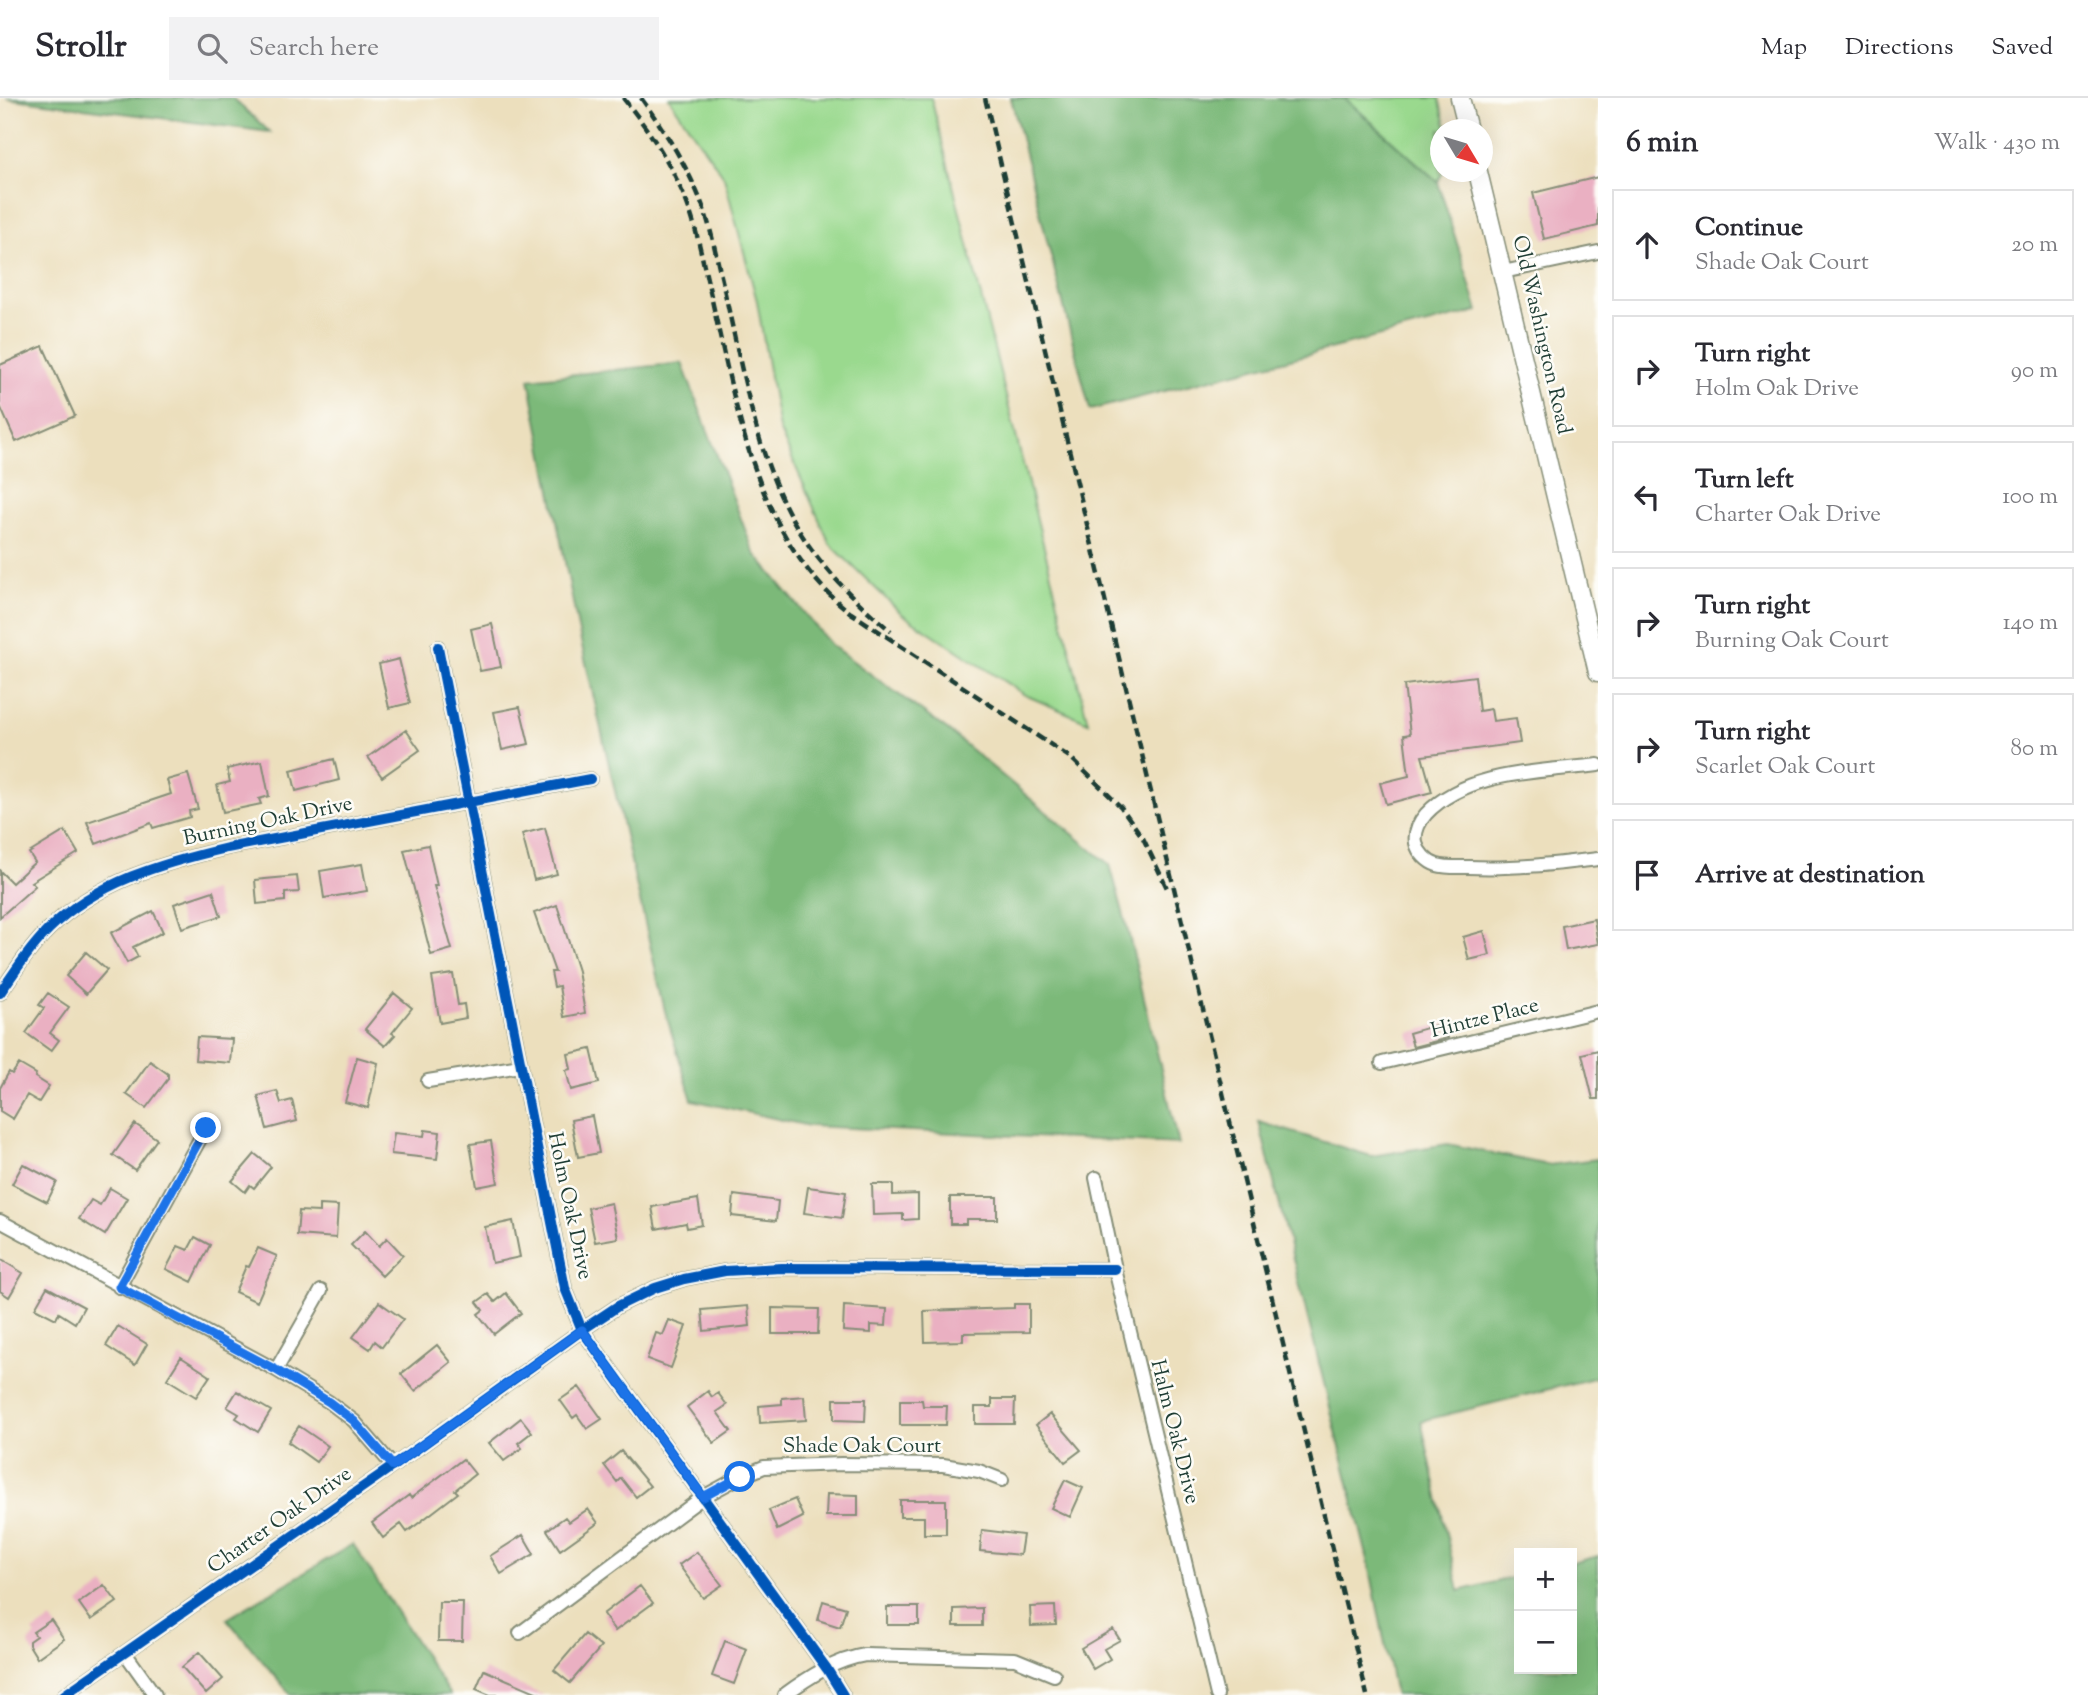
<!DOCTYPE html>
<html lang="en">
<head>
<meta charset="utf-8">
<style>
  body { margin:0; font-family:"Sorts Mill Goudy",serif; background:#f2f2f3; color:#2b2b33 }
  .controls { position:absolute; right:21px; bottom:21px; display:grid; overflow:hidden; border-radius:0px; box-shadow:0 7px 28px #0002 }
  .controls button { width:63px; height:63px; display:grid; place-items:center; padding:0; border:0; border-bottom:2px solid #e1e1e2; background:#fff; color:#2b2b33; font:35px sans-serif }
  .compass { position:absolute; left:1430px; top:21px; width:63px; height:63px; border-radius:50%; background:#fff; box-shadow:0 7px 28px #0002; rotate:128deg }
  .stop { position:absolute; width:21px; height:21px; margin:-16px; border:5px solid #1a73e8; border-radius:50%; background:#fff }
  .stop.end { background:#1a73e8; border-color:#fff; box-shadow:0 2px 7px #0008 }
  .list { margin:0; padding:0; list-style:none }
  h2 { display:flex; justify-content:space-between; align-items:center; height:91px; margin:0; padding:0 28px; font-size:30px }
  h2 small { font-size:23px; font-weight:400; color:#7c7c81 }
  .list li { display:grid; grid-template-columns:46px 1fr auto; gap:21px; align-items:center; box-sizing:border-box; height:112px; margin:0 14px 14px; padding:0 14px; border:2px solid #e1e1e2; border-radius:0px }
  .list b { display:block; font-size:26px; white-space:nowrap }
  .list p { margin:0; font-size:23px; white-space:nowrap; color:#7c7c81 }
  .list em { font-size:23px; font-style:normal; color:#7c7c81 }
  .icon { flex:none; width:38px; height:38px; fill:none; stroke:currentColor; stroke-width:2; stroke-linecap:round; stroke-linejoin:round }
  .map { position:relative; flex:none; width:1598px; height:1597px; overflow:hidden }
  header { display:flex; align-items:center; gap:42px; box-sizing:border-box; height:98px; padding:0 35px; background:#fff; border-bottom:2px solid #e1e1e2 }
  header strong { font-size:33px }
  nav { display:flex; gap:38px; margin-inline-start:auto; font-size:24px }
  .search { width:490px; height:63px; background:#f2f2f3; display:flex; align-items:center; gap:18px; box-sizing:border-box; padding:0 24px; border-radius:0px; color:#7c7c81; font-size:26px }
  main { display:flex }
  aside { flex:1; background:#fff }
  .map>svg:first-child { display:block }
  .green { fill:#9ad98e; stroke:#5c8b61; stroke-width:2 }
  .forest { fill:#7bb979; stroke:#4d7b56; stroke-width:2 }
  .building { fill:#eab0c2 }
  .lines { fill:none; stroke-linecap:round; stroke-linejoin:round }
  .minor-casing { stroke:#868e78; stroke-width:16 }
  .secondary-casing { stroke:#868e78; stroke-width:21 }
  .minor { stroke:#fff; stroke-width:12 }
  .secondary { stroke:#fff; stroke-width:18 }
  .rail { stroke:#1f3d34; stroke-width:4.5; stroke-dasharray:10 5; stroke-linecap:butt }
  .cycleway-casing { stroke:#fdfcf7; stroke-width:15 }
  .cycleway { stroke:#0057b8; stroke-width:10 }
  .route { stroke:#1a73e8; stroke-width:9 }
  .labels { text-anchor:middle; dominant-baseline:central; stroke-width:5; stroke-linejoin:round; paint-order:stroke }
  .street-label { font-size:21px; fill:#1f3d34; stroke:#fdfcf7 }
</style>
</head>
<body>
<header>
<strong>Strollr</strong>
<div class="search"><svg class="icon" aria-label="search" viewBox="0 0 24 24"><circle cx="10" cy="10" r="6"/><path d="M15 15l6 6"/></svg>Search here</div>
<nav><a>Map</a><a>Directions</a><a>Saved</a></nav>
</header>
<main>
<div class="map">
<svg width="1598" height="1597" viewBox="0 0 1598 1597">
  <rect width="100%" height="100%" fill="#fdfcf7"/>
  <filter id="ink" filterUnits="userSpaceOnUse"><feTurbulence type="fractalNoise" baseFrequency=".0143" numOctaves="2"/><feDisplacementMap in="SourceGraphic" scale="14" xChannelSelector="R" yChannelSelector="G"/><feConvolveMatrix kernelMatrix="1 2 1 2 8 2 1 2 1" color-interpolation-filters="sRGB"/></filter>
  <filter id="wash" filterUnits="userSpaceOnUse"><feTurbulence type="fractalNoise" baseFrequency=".00686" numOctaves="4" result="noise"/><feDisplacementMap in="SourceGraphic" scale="28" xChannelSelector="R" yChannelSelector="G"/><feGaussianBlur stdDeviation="1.57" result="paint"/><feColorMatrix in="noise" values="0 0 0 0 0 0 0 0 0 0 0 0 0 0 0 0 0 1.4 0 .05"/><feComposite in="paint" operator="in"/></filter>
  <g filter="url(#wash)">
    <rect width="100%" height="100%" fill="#ecdfbd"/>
    <path class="green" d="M669,0h262l157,624 -63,-27 -123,-81 -72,-70 -51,-115 -22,-128 -33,-124z
      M1330,0h109l8,31 -7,1v42h3l-5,10 -92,-83z"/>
    <path class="forest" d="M6,0h226l38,34z
      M1011,0l334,1 93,83 40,129 -388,99z
      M682,265l72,190 77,92 119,87 160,133 16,58 53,221 -370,-18 -117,-26 -27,-89 -87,-383 -49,-249z
      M1259,1024l112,34 77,-12 100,21 50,-6v218l-177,44 38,170 60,-15v93h53v-106l26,-7v139h-203l-26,-131z
      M353,1446l97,151h-159l-64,-76z"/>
    <g id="blocks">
      <path class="building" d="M1598,79v49l-54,13 -11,-46z
        M43,248l32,70 -59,26 -16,-36v-41z
        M492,526l9,43 -21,4 -9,-42z
        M399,561l11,44 -21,5 -10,-44z
        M1475,578l4,35 12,-2 2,12 23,-3 4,25 -98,13 10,36 -46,12 -6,-21 29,-7 -5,-41 6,-1 -6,-49z
        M520,609l9,37 -27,6 -8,-38z
        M406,632l14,20 -38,27 -14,-20z
        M334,661l5,21 -43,11 -5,-21z
        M262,663l7,35 -10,3 2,5 -38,8 -6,-27 13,-3 -3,-13z
        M188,676l10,35 -9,2 1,6 -37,11 -2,-5 -55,21 -9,-22 84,-28 -4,-14z
        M545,730l12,46 -23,6 -12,-46z
        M65,733l13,22 -47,29 4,4 -35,31v-46l12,12 23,-21 -6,-9z
        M428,747l9,41h-3l18,63 -21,6 -27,-105z
        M362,766l5,27 -43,7 -4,-27z
        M297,778l2,16 -14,1v8l-28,3 -2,-24z
        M213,793l8,25 -39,12 -8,-24z
        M557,807l21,66 7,42 -21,4 -5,-31 -5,1 -3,-15h4l-21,-59z
        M153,813l10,21 -30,15 5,10 -11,6 -16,-30z
        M1594,821l4,25 -32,6 -4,-24z
        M1484,833l6,24 -21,5 -6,-23z
        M86,854l21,18 -21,24 -20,-18z
        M453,876l5,31 6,-1 2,14 -26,5 -8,-46z
        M48,895l21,14 -19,26 9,7 -8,11 -25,-18 18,-25 -5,-3z
        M394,895l18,15 -20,25 3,2 -10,11 -20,-17z
        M1444,925l4,15 -35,9 -4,-14z
        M197,939l35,2 -2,24 -35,-3z
        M591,951l8,34 -28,7 -5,-20 5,-1 -3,-15z
        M1598,952v49h-5l-11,-45z
        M357,959l21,6 -10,45 -23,-6z
        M150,963l18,13v5l-22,29 -20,-14z
        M19,966l17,10 -1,3 14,9 -10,16 -12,-7 -14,24 -13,-8v-23l9,-16 3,2z
        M277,993l4,12 11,-3 5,21 -30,8 -9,-33z
        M592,1018l7,37 -21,4 -7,-37z
        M135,1026l22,15 -22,31 -22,-15z
        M425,1032l15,2 -3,27 -46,-5 3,-21 30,3z
        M491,1043l7,42 -21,4 -7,-43z
        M255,1056l16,13 -17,21 -4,-3 -5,7 -13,-11z
        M23,1066l34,18 -10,20 -35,-18z
        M872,1086h21v11l25,-1v25l-15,1v-6l-30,1z
        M808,1089l38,5 -4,26 -38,-5z
        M110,1090l17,10 -22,37 -26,-16 12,-19 9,5z
        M734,1097l44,6 -2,20 -44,-5z
        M950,1099h47v22h-31v5h-16z
        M698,1101l4,26 -15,3 -1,-5 -30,6 -4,-22z
        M611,1105l7,35 -23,4 -7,-34z
        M319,1107l19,1 -2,32 -39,-3 2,-24 20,1z
        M513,1123l7,36 -28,6 -7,-36z
        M365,1133l14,15 8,-8 16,17 -21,21 -31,-31z
        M195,1139l15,8 -18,37 -26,-13 12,-23 10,4z
        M258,1150l19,8 -20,46 -22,-10 11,-26 3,1z
        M0,1161l23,14 -14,24 -9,-6z
        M47,1189l37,20 -9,16 -16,-10 -3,6 -21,-11z
        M506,1195l15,20 -27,21 -16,-20 5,-4 -6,-8 11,-8 7,8z
        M379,1204l24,17 -21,28 -7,-6 -5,8 -17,-12z
        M1014,1206h15v28l-66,1v8l-38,1 -1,-31 90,-3z
        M748,1208l2,20 -46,5 -2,-21z
        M844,1208l43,3 -1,17 -15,-1v8l-28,-2z
        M772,1210l47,1 -1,25h-46z
        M669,1222l17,6 -15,42 -24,-9 9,-26 7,2z
        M118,1228l29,18 -12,21 -29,-19z
        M437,1247l14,17 -36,29 -14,-17z
        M181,1259l29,19 -14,21 -29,-18z
        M579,1289l23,32 -15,10 -10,-14 -4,3 -13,-18z
        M237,1293l34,20 -13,21 -22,-14 3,-4 -12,-7z
        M708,1293l4,6 6,-4 9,12 -10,7 14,19 -17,12 -27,-36z
        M804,1298l2,24 -46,3 -1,-17 23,-2v-6z
        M834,1301h32l-1,22 -31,-1z
        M992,1301h23l-1,25h-39v-17h17z
        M900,1302h22l1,6h24l-1,19h-46z
        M1050,1316l31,36 -16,12 -29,-37z
        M521,1320l11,14 -14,11 4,5 -18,13 -15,-18z
        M299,1328l29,20 -12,16 -28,-20z
        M621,1353l29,35 -14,11 -15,-19 -4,4 -13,-17z
        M463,1361l12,15 -20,16 3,3 -51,39 -6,-8 -18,14 -11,-15 37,-28 2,3z
        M1065,1382l18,8 -13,29 -19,-9z
        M827,1396l31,1v21h-32z
        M795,1401l8,18 -26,13 -8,-20z
        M900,1402h46v34h-22v-17h-24z
        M588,1411l10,14 -38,27 -13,-20 18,-13 4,5z
        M982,1432l41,5 -3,20 -40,-4z
        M523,1437l11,19 -33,20 -11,-18z
        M697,1454l25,33 -19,13 -24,-33z
        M104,1487l13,17 -26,18 -12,-17z
        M640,1488l13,17 -38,28 -12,-17z
        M823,1503l23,7 -6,19 -22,-7z
        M439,1504h24l-1,39h-24z
        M1055,1508l1,19 -25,1 -1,-19z
        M887,1509h32v18h-32z
        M982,1510v18h-28v-17z
        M51,1522l13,19 -27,19 -8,-13v-4l7,-5 -3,-4z
        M1113,1531l7,11 -16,9 6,10 -17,10 -12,-21z
        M585,1536l16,13 -31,36 -16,-13z
        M725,1543l22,8 -13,35 -22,-8z
        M199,1554l24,27 -17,15 -24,-27z
        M484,1572l59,25h-53l-14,-6z"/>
    </g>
  </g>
  <g filter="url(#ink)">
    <use href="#blocks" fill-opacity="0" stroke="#868e78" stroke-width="2"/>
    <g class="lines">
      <defs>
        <path id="minor" d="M1503,174l95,-20
          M438,549l127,641 17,42 245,339 16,26
          M1598,667c-56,7 -131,5 -172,49 -7,8 -12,17 -10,29 2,9 11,19 21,22 10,3 22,2 32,2 43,2 86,-3 129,-8
          M0,895c15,-22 30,-45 49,-64 47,-47 114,-66 178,-81l363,-69
          M1382,965l216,-52
          M428,983l92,-15
          M1096,1080l19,91 102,426
          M0,1123l276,149 53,32 25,19 39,45
          M119,1189l87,-159
          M276,1272l45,-79
          M520,1535l183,-136 37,-20 24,-10 77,-3 102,1 36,6 23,9
          M125,1555l30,42
          M64,1597l329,-229 189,-136 36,-24 37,-18 29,-9 41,-8 57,-3 333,1
          M784,1597c25,-18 51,-35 81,-40l150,4 39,16"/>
        <path id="secondary" d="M1460,0l8,32
          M1478,74l120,500"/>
      </defs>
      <use href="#minor" class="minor-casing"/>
      <use href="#secondary" class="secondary-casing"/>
      <use href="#minor" class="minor"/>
      <use href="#secondary" class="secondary"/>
      <path class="rail" d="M623,0c22,27 43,57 57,89 14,29 20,61 27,92 28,115 44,257 144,334l220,145 50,49 22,31 24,50
        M641,0c23,32 44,64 59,101 10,24 15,51 21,77 17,71 31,160 62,225 25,53 64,94 108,130
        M985,0l382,1597"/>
      <defs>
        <path id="cycleway" d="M438,549l127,641 17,42 245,339 16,26
          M0,895c15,-22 30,-45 49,-64 47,-47 114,-66 178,-81l363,-69
          M64,1597l329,-229 189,-136 36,-24 37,-18 29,-9 41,-8 57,-3 333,1"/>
      </defs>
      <use href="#cycleway" class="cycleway-casing"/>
      <use href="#cycleway" class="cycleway"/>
    </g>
  </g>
  <g class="lines" filter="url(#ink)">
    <path class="route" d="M206,1030l-87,159 157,83 53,32 25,19 39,45 189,-136 121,167 37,-20"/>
  </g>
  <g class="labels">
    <g class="street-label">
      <text transform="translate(1541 237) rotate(77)">Old Washington Road</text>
      <text transform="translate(268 724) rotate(-12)">Burning Oak Drive</text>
      <text transform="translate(1485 921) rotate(-14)">Hintze Place</text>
      <text transform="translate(569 1108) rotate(78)">Holm Oak Drive</text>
      <text transform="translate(1174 1334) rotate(76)">Halm Oak Drive</text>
      <text x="862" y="1349">Shade Oak Court</text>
      <text transform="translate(280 1423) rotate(-35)">Charter Oak Drive</text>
    </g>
  </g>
</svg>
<div class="controls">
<button>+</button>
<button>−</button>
</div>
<svg class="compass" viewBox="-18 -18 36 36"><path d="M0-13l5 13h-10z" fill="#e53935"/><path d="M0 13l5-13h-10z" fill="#7c7c81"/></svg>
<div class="stop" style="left:740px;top:1379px"></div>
<div class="stop end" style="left:206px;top:1030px"></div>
</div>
<aside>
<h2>6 min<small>Walk · 430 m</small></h2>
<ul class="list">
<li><svg class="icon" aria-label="ahead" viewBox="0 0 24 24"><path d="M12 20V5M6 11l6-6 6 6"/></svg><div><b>Continue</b><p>Shade Oak Court</p></div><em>20 m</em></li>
<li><svg class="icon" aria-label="right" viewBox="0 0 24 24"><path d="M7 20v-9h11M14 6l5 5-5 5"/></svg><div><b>Turn right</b><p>Holm Oak Drive</p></div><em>90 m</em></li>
<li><svg class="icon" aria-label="left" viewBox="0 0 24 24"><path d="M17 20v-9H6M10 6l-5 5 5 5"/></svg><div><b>Turn left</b><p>Charter Oak Drive</p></div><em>100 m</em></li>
<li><svg class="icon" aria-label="right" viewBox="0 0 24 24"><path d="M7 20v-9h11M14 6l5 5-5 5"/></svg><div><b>Turn right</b><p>Burning Oak Court</p></div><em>140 m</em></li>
<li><svg class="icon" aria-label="right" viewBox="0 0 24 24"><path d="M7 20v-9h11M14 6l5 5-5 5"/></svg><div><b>Turn right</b><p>Scarlet Oak Court</p></div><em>80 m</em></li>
<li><svg class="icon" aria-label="arrive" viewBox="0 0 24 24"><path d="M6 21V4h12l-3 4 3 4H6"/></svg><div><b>Arrive at destination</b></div></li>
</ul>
</aside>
</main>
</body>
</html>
